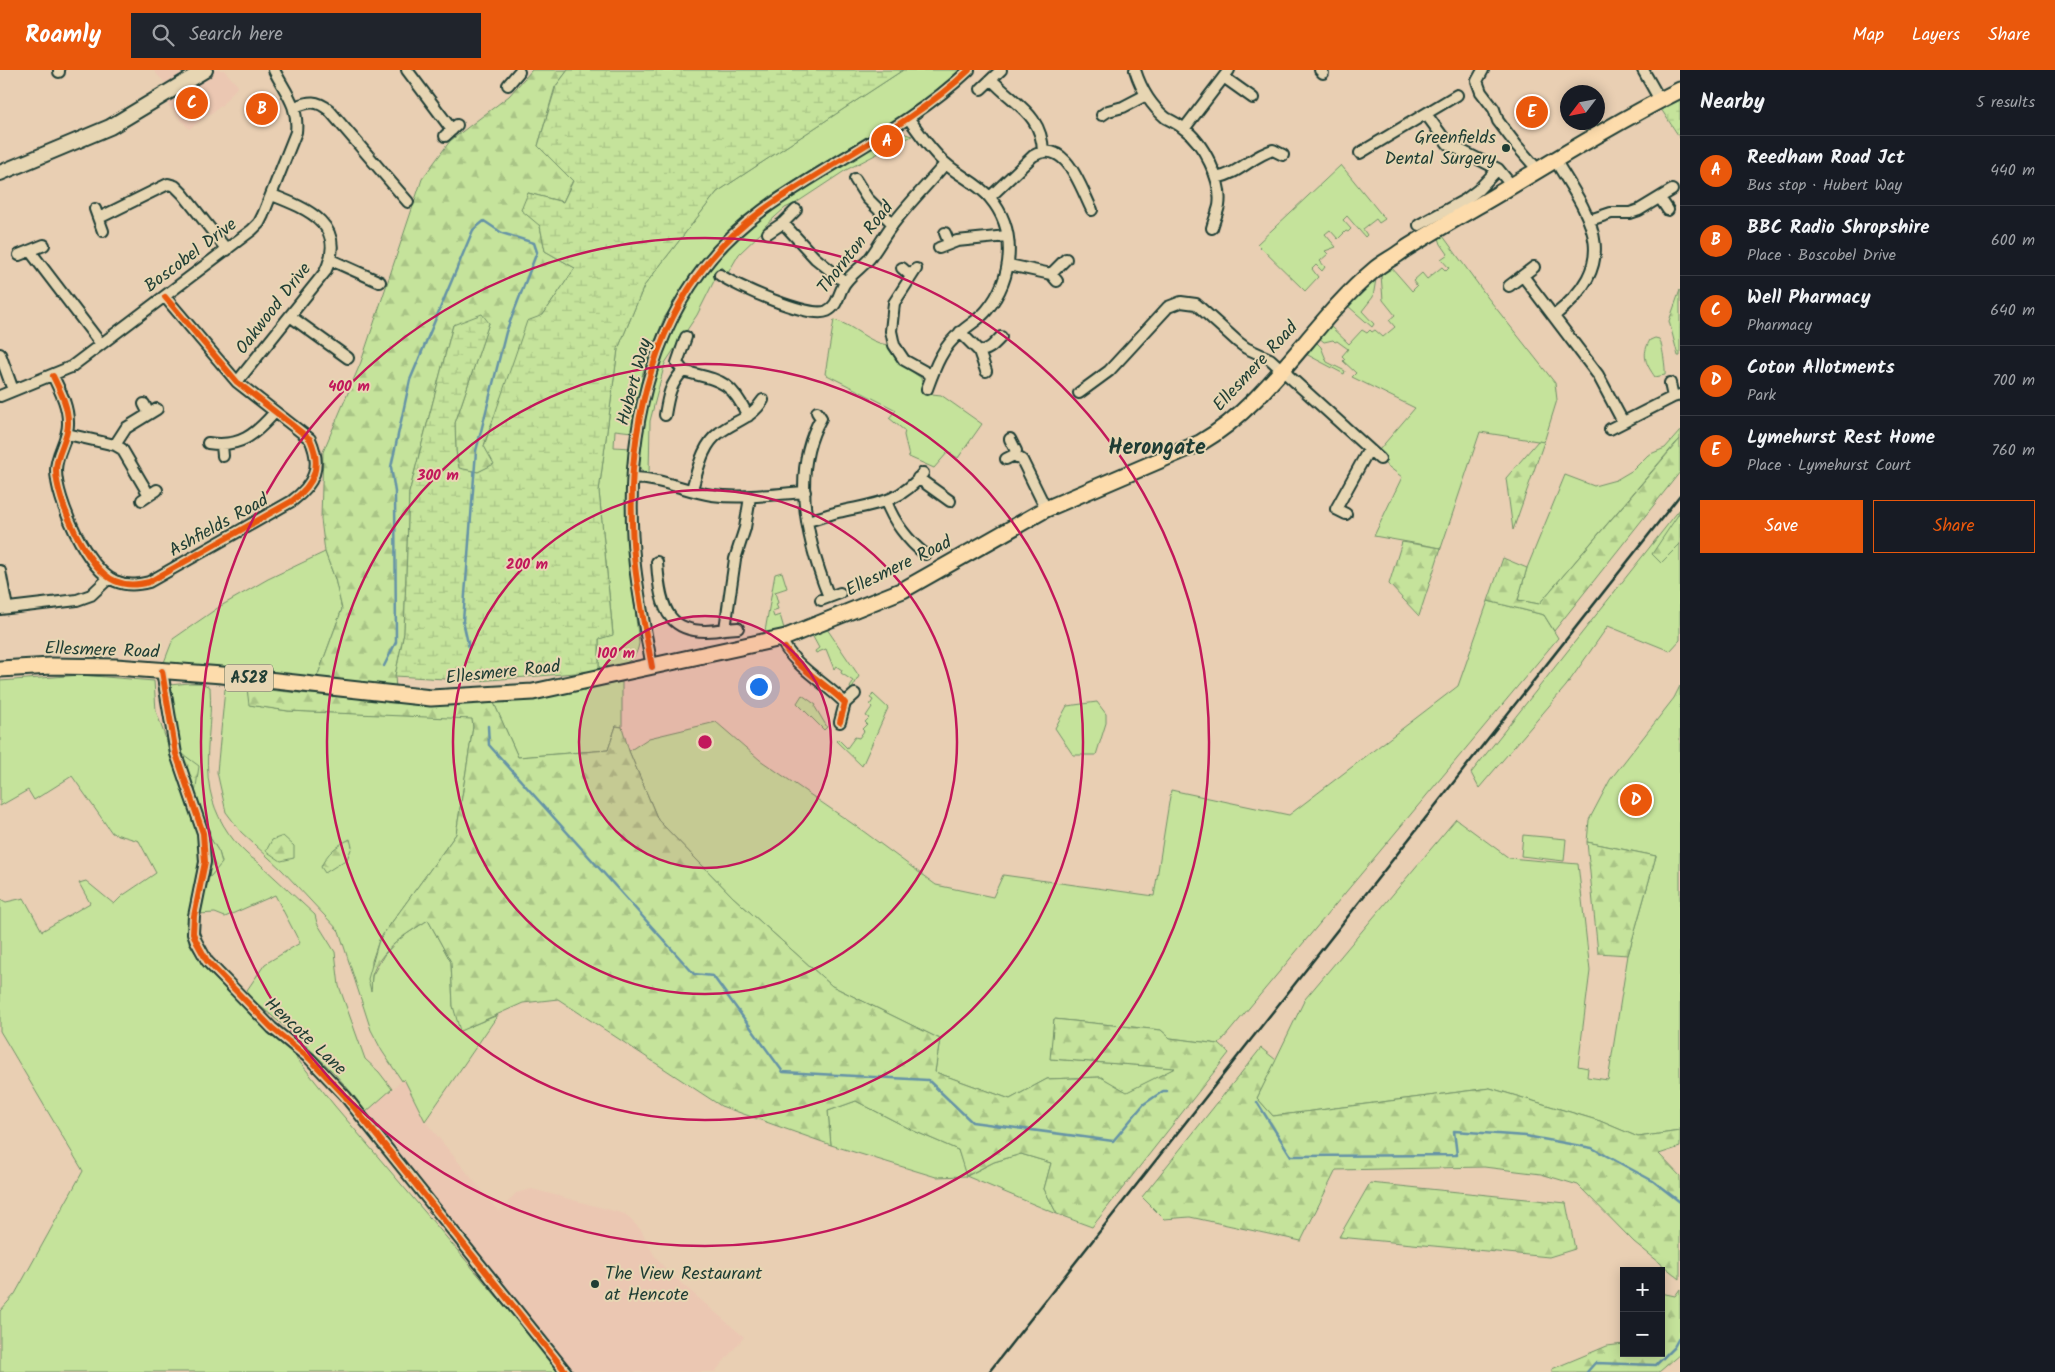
<!DOCTYPE html>
<html lang="en">
<head>
<meta charset="utf-8">
<style>
  body { margin:0; font-family:Kalam,sans-serif; background:#20242c; color:#f1f3f6 }
  .controls { position:absolute; right:15px; bottom:15px; display:grid; overflow:hidden; border-radius:0px; box-shadow:0 2px 12px #0003 }
  .controls button { width:45px; height:45px; display:grid; place-items:center; padding:0; border:0; border-bottom:1px solid #363941; background:#171b24; color:#f1f3f6; font:25px sans-serif }
  .compass { position:absolute; left:1560px; top:15px; width:45px; height:45px; border-radius:50%; background:#171b24; box-shadow:0 2px 12px #0003; rotate:238deg }
  .you { position:absolute; left:758px; top:616px; width:18px; height:18px; margin:-12px; border:4px solid #fff; border-radius:50%; background:#1a73e8; box-shadow:0 0 0 8px #1a73e833 }
  .badge { display:grid; place-items:center; width:32px; height:32px; border-radius:50%; background:#ea580c; color:#fff; font-size:16px; font-weight:700 }
  .pin { position:absolute; translate:-50% -50%; border:2px solid #fff; box-shadow:0 1px 5px #0006 }
  .list { margin:0; padding:0; list-style:none }
  h2 { display:flex; justify-content:space-between; align-items:center; height:65px; margin:0; padding:0 20px; font-size:21px }
  h2 small { font-size:16px; font-weight:400; color:#9ea1a6 }
  .list li { display:grid; grid-template-columns:32px 1fr auto; gap:15px; align-items:center; box-sizing:border-box; height:70px; padding:0 20px; border-top:1px solid #363941 }
  .list b { display:block; font-size:19px; white-space:nowrap }
  .list p { margin:0; font-size:16px; white-space:nowrap; color:#9ea1a6 }
  .list em { font-size:16px; font-style:normal; color:#9ea1a6 }
  .actions { display:flex; gap:10px; padding:15px 20px }
  .actions a { flex:1; padding:11px 0; border:1px solid #ea580c; border-radius:0px; text-align:center; font-size:18px; color:#ea580c }
  .actions .main { background:#ea580c; color:#fff }
  .icon { flex:none; width:28px; height:28px; fill:none; stroke:currentColor; stroke-width:2; stroke-linecap:round; stroke-linejoin:round }
  .map { position:relative; flex:none; width:1680px; height:1302px; overflow:hidden }
  header { display:flex; align-items:center; gap:30px; box-sizing:border-box; height:70px; padding:0 25px; background:#ea580c; color:#fff }
  header strong { font-size:24px }
  nav { display:flex; gap:28px; margin-inline-start:auto; font-size:18px }
  .search { width:350px; height:45px; background:#20242c; display:flex; align-items:center; gap:12px; box-sizing:border-box; padding:0 18px; border-radius:0px; color:#9ea1a6; font-size:19px }
  main { display:flex }
  aside { flex:1; background:#171b24 }
  .map>svg:first-child { display:block }
  .built { fill:#ebc7b2 }
  .green { fill:#c5e39b; stroke:#729068 }
  .forest { fill:url(#forest-firs); stroke:#729068 }
  .wetland { fill:url(#wetland-marsh); stroke:#729068 }
  .lines { fill:none; stroke-linecap:round; stroke-linejoin:round }
  .stream { stroke:#6593a6; stroke-width:2.5 }
  .street-casing { stroke:#1f3d34; stroke-width:14 }
  .secondary-casing { stroke:#1f3d34; stroke-width:18 }
  .primary-casing { stroke:#1f3d34; stroke-width:19 }
  .street { stroke:#e7d6b3; stroke-width:10 }
  .secondary { stroke:#e7d6b3; stroke-width:14 }
  .primary { stroke:#fddcac; stroke-width:15 }
  .rail { stroke:#1f3d34; stroke-width:2.5 }
  .cycleway-casing { stroke:#e7d6b3; stroke-width:9 }
  .cycleway { stroke:#e8590c; stroke-width:6 }
  .ring { fill:none; stroke:#c2185b; stroke-width:2.5 }
  .poi-dot { fill:#1f3d34; stroke:#e7d6b3; stroke-width:2 }
  .labels { text-anchor:middle; dominant-baseline:central; stroke-width:4; stroke-linejoin:round; paint-order:stroke }
  .shield { fill:#e7d6b3; stroke:#5b6b5a; stroke-width:1 }
  .shield-label { font-size:16px; font-weight:bold; fill:#1f3d34 }
  .poi-label { font-size:18px; fill:#1f3d34; stroke:#e7d6b3; text-anchor:end }
  .street-label { font-size:18px; fill:#1f3d34; stroke:#e7d6b3 }
  .district-label { font-size:22px; font-weight:bold; fill:#1f3d34; stroke:#e7d6b3 }
  .centre { fill:#c2185b; stroke:#e7d6b3; stroke-width:2.5 }
  .ring-label { font-size:15px; text-anchor:middle; font-weight:bold; fill:#c2185b; stroke:#e7d6b3; stroke-width:4; stroke-linejoin:round; paint-order:stroke }
</style>
</head>
<body>
<header>
<strong>Roamly</strong>
<div class="search"><svg class="icon" aria-label="search" viewBox="0 0 24 24"><circle cx="10" cy="10" r="6"/><path d="M15 15l6 6"/></svg>Search here</div>
<nav><a>Map</a><a>Layers</a><a>Share</a></nav>
</header>
<main>
<div class="map">
<svg width="1680" height="1302" viewBox="0 0 1680 1302">
  <defs>
    <pattern id="forest-firs" width="22" height="20" patternUnits="userSpaceOnUse" patternTransform="scale(1.25)"><rect width="22" height="20" fill="#c5e39b"/><path d="M5 1l3.5 6h-7zM16 11l3.5 6h-7z" fill="#a9c486"/></pattern>
    <pattern id="wetland-marsh" width="20" height="14" patternUnits="userSpaceOnUse" patternTransform="scale(1.25)"><rect width="20" height="14" fill="#c5e39b"/><path d="M1 5h8M5 5V1M11 12h8M15 12V8" fill="none" stroke="#a9c486"/></pattern>
  </defs>
  <rect width="100%" height="100%" fill="#e9cfb3"/>
  <filter id="ink" filterUnits="userSpaceOnUse"><feTurbulence type="fractalNoise" baseFrequency=".02" numOctaves="2"/><feDisplacementMap in="SourceGraphic" scale="10" xChannelSelector="R" yChannelSelector="G"/><feConvolveMatrix kernelMatrix="1 2 1 2 8 2 1 2 1" color-interpolation-filters="sRGB"/></filter>
  <g filter="url(#ink)">
    <path class="built" d="M153,0h35l-21,15z
      M209,0h15l14,16 -17,20 -32,23 -24,-28z
      M404,1009l21,42 74,91 17,-19 16,-4 93,25 16,16 13,25 13,16 77,66 -25,30 -4,5h-144l-95,-117 -110,-143z"/>
    <path class="green" d="M903,0h57l-52,44 -83,48 -56,35 -45,40 -26,30 -34,51 -21,54 -11,60 -17,-2 -1,17 16,1 -2,23 2,98 9,74c-3,23 -21,22 -40,28v-32l14,-5 -14,-143 19,-142 26,-63 73,-94z
      M902,63l10,3 -66,34 -50,33 -11,5 -20,18 -2,5 -24,23 -11,19 -7,-6 -24,48 -32,48 -15,58 -1,53 -7,-3 -3,-5c2,-25 4,-50 10,-75 14,-56 49,-118 93,-157 40,-35 88,-61 133,-88l1,2 8,-4 1,1z
      M1341,95l44,54 -6,4 -3,-4 -13,10 4,6 -2,2 -18,-21 -4,4 8,9 -3,3 -2,-1 -8,8 -8,-9 -5,4 11,13 -11,4 3,3 -8,7 5,6 -3,4 -6,-6 -4,4 6,8 -13,14 -48,-47z
      M1443,166l45,62 67,85 2,17 -13,42 -64,-10 -39,116 -67,-12 28,-59 -21,-16 4,-5 -6,-6 36,-42 -63,-31 4,-4 -13,-12 2,-2 -3,-3 6,-7 -11,-8 -2,1 -2,-2 -9,2 -6,-5 11,-12 20,19 13,-14 5,3 3,-3 2,2 3,-2 8,7 12,-10 -6,-7 6,-5 -12,-15 -2,-25 10,-8 21,24 5,-5 -4,-5 9,-8 5,6 15,-12 4,4 3,-3 -8,-9 7,-5 -7,-10 -2,-6z
      M1376,209l-3,18 -11,14 12,13 -2,3 -24,-21z
      M834,250c20,5 34,23 54,25l9,16 24,17 2,15 18,2 41,29 -24,34 -10,-6 -14,16 -25,-11 -5,-22 1,-4 -16,-13 7,-8 -71,-36z
      M1655,268l4,1c3,3 7,31 6,36l-10,2c-9,-13 -14,-22 -5,-37z
      M1315,271l6,6 6,15 18,9 -1,3 -40,-21z
      M1680,361v8l-5,5 -136,160 -21,-4 9,-32 38,-93 29,11 22,-6 17,-10 15,-15 17,-7z
      M1680,439l-19,54 19,-19v96l-10,11 -62,-25 -42,60 -87,102 -8,-15z
      M325,482l10,27 7,30 -26,71 -153,-15 10,-26 46,-32 49,-28z
      M782,502l5,16 -12,4 3,11 -2,1 2,5 -6,2 2,6 6,-2 5,17 -21,5 11,-63z
      M1488,531l56,14 14,23 -339,406 -49,-6 -9,-8 -107,-11 -3,40 125,9 -49,25 -26,-16 -54,2 -37,20 -75,-27 5,-33 -108,-53 -99,-89 -75,-77 -29,-69 20,-13 67,-16 44,38 103,71 73,54 57,12 10,-22 151,21 17,-106 118,25 169,-129z
      M827,559l32,47 -7,13 -2,-1 3,-7 -12,-8 1,-3 -6,-4 -2,3 -8,-20 -10,4 -1,-2 4,-3 -7,-13z
      M81,605l73,6 2,30 43,120 4,29 -11,55 -3,28 16,26 90,87 39,49 191,225 33,42h-558v-61l15,-17 68,-123 -83,-140v-132l6,3 18,-4 18,33 48,-28 -11,-20 7,-2 28,23 8,-8 34,-23 -17,-32 -27,-8 -40,-57 -38,24 -6,-10 -28,16v-125z
      M622,612v45l-6,-1 -8,24 -90,7 -24,-54z
      M189,613h12l9,4c3,34 -7,69 0,103 5,25 18,47 37,64 5,5 11,7 15,12 18,16 35,33 53,49l2,8 18,29 4,34 26,73 14,13 13,17 -26,23c-32,-46 -79,-83 -121,-119l20,-29 35,-21 -25,-48 -50,22 -10,-4 -17,1 11,-36 13,-16 -3,-10 -10,-16 -29,-84 -10,-67z
      M1680,616v445l-42,6 -38,-16 -110,-33 -217,28 -16,-18 48,-99 151,-180 53,39 69,6 12,107 -12,95 10,2 -1,9 21,3 20,-125 28,-99 -69,-14 2,-22 21,-40 64,-82z
      M235,617l12,1 3,17 38,6 184,7 1,9 -17,107 -77,106 -7,21 -1,28 1,-13 12,-21 15,-16 29,-19 23,42 2,44 8,24 37,-15 -73,106 -21,-42 -2,2 -20,-30 -11,-21 -32,-99 -57,-61 -41,-38 -15,-20 -9,-40 8,-83z
      M873,624l15,14 -26,58 -26,-25 2,-2 9,9 8,-11 4,1 5,-7 -2,-2 5,-5 -2,-2 4,-4 -3,-2 6,-9 -2,-2 3,-5 -3,-2z
      M802,625l14,10 -1,2 12,20 -3,3 -27,-27z
      M1097,632l9,12v9l-10,32h-23l-18,-27 12,-22z
      M1523,765l43,4 -2,22 -43,-5z
      M856,1031l58,30 44,19 9,26 27,-14 27,-8 30,9 -7,26 13,25 -91,-38 -30,1 -105,-32 -3,-34z"/>
    <path class="forest" d="M532,0h36l-13,17 -17,59 35,34 -10,22 -35,-9 12,33 5,25 30,17 -32,47 -52,110 -7,21 11,18 -17,8 -19,-3 -3,-18 -1,-28 34,-100 -36,2 -44,168 -5,140 -9,43 1,13 -80,-9 26,-71 -7,-30 -10,-27 -4,-33 2,-67 38,-90 61,-183 28,-38 59,-45z
      M1680,220v66h-2l-9,-35z
      M1680,369v33l-126,159 -10,-16 -56,-14 15,-43 24,10 -9,32 21,4z
      M1538,371l6,1 -31,88 -7,-52z
      M1680,442v32l-19,19 -9,-9z
      M1402,472l39,6 -22,68 -30,-32z
      M247,618l158,15h89l24,54 90,-7 8,-24 6,1 7,24 29,69 75,77 99,89 108,53 -5,33 75,27 37,-20 54,-2 26,15 48,-24 -125,-9 4,-40 107,11 9,8 49,6 10,9 -137,174 -35,-13 -13,-25 7,-26 -30,-9 -27,8 -28,14 -8,-26 -44,-19 -58,-30 -28,10 3,34 -110,-39 -163,-107 -35,4 -63,28 -7,-25 -2,-44 -23,-42c-22,14 -47,29 -56,55 -1,5 0,11 -1,16l-3,-12 11,-39 77,-106 17,-107 -1,-8 -184,-8 -39,-6z
      M180,682l19,14 -4,28z
      M209,766l10,16 3,11 -13,15z
      M283,766l11,10v12l-13,3 -15,-10 6,-11z
      M350,769l2,8 -5,12 -22,14 -4,-6c6,-14 15,-21 29,-28z
      M1587,772l69,14 -28,99 -30,-2z
      M1261,978l15,12 -19,38 16,18 217,-28 110,33 38,16 42,-6v16l-21,7 21,22v103l-46,-37 -56,-57 -37,-11 -57,-7 -148,3 -35,71 -111,-24 -26,2 -22,-22z
      M1370,1113l196,20 9,46 -26,8 -210,-20z
      M1680,1219v65l-21,18h-107v-3l55,-23 17,-2v9h37v-60l14,3z"/>
    <path class="wetland" d="M568,0h335l-186,122 -73,94 -26,63 -19,142 14,144 -14,4v32l-121,10 -83,-5 9,-43 5,-140 44,-168 29,-11 7,9 -34,100 1,28 3,17 19,4 16,-8 -10,-18 43,-125 16,-6 32,-47 -30,-17 -5,-25 -19,-16 7,-17 35,9 10,-21 -35,-35 18,-60z
      M1680,29v39l-19,-29z"/>
    <g class="lines">
      <path class="stream" d="M384,596l12,-24 -1,-150 -4,-25 19,-87 63,-150 11,-9 18,12 32,10 3,9 -31,80 -30,119 -13,170 6,27
        M488,656l1,19 205,229 19,2 70,96 145,8 44,42 141,19 31,-37 19,-13h4
        M1257,1032l34,54 166,-1 -3,-24 72,5 66,12 61,33 27,21
        M1587,1302l8,-9 61,2 18,-18 6,-11"/>
      <defs>
        <path id="street" d="M59,0v2
          M407,0l45,60
          M1135,0c6,19 15,35 31,48 6,3 12,6 17,10 20,14 40,53 36,78 -2,8 -5,15 -7,22
          M1320,0l3,3
          M1483,0l-6,11 4,11 13,17 4,12 19,25 21,24
          M1643,0l17,30
          M1225,8l28,20
          M992,10c23,25 50,34 51,72
          M508,15l11,-13
          M981,19l20,-19
          M295,37c14,-6 22,-7 34,3l79,92
          M1426,44l22,30 50,25 14,17
          M1102,45l6,-4 15,-4 23,-12
          M909,49c11,15 22,32 36,44 14,13 33,20 45,35 28,33 23,80 -3,112 -7,9 -17,14 -26,22 -19,15 -26,35 -34,57
          M1184,59l45,-59
          M445,66l12,-11
          M1360,83l97,-58
          M1216,108c25,-5 34,-21 57,-28l10,5
          M855,109l12,19 26,26
          M990,127l43,-41c33,-20 48,33 59,54
          M1660,128l8,12
          M95,139l8,22
          M99,148l69,-34 7,2 8,8 44,56
          M1590,150l21,-7h19l9,-3 33,-20
          M783,153l32,35 30,24
          M1419,155l46,-25 13,-10 20,-21
          M768,163l15,-10 13,-13
          M945,163l4,10
          M939,178l18,-7 50,-5
          M30,181l71,93
          M19,185l25,-10
          M331,190l49,22
          M1009,195l42,9 6,7
          M902,198l9,8
          M916,199l-22,34 -3,28 3,14 10,15 27,15
          M1051,204l15,-15
          M720,205c16,11 90,44 107,36 12,-6 11,-18 18,-28 6,-9 17,-16 24,-24 9,-11 15,-24 24,-35 16,-21 35,-40 52,-60
          M1523,206l75,99 25,47
          M1509,216l25,-19
          M290,246l58,42
          M1554,246c68,-55 39,-95 1,-156
          M960,262l19,19 7,20
          M686,267l-9,26 6,8c37,10 47,8 65,45
          M979,281c10,0 15,-7 22,-14
          M0,284l13,36
          M53,306c7,15 15,29 15,46 1,17 -12,31 -12,48 0,30 31,99 59,111 12,5 22,4 34,1l143,-81c23,-17 30,-35 18,-62l-73,-57 -72,-85
          M237,312l88,-110c23,-47 -17,-63 -53,-77
          M1670,313l3,14
          M1079,323l30,-22 59,-64 13,-5 15,2 42,38 8,6 24,11 99,90 -33,60 10,5
          M0,326l71,-29 181,-137 7,-7 4,-8 33,-83c3,-26 -11,-40 -22,-62
          M144,334l5,10
          M817,342l4,6c-31,54 -14,124 8,179
          M665,345c3,-18 5,-31 18,-44
          M1610,359l63,-32 7,-2
          M67,364l48,11 7,4 27,46
          M1010,369l6,12 -2,4
          M208,373c32,5 47,-8 67,-31
          M115,375l11,-17 31,-19
          M222,375l1,11
          M1369,379l11,10
          M1006,389l8,-4 8,5 24,49
          M633,408c28,0 52,13 79,17 31,4 62,-1 93,-3
          M918,408l32,23
          M692,419c6,-19 10,-44 27,-56 17,-13 32,-14 44,-33
          M142,430l15,-10
          M886,431c7,20 22,40 39,53
          M808,451c10,-3 19,-6 30,-9 34,-8 62,-8 85,-39
          M657,492c3,49 12,77 68,67l10,-70 10,-31 5,-31
          M0,501l7,37
          M821,530l19,-7
          M0,539l77,-9 14,-5 18,-17
          M725,559l13,-1
          M781,568c9,26 45,45 64,65l-5,19
          M652,597c-6,-33 -13,-67 -17,-101 -14,-130 16,-275 128,-356 68,-49 145,-82 206,-140
          M162,601l14,83 27,79 2,29 -11,54 -1,17 3,8 11,20 65,67 38,31 35,37 221,276
          M845,633l10,-9"/>
        <path id="secondary" d="M0,103l110,-46 95,-57"/>
        <path id="primary" d="M0,599l51,-3 65,1 106,8 209,23 102,-6 253,-55 117,-47 143,-81 154,-66c71,-41 111,-120 174,-173 8,-7 19,-12 28,-19 30,-19 60,-36 91,-54 62,-37 123,-75 187,-107"/>
      </defs>
      <use href="#street" class="street-casing"/>
      <use href="#secondary" class="secondary-casing"/>
      <use href="#primary" class="primary-casing"/>
      <use href="#street" class="street"/>
      <use href="#secondary" class="secondary"/>
      <use href="#primary" class="primary"/>
      <path class="rail" d="M989,1302l691,-877"/>
      <defs>
        <path id="cycleway" d="M53,306c7,15 15,29 15,46 1,17 -12,31 -12,48 0,30 31,99 59,111 12,5 22,4 34,1l143,-81c23,-17 30,-35 18,-62l-73,-57 -72,-85
          M785,578c15,22 41,36 60,55l-5,19
          M652,597c-6,-33 -13,-67 -17,-101 -14,-130 16,-275 128,-356 68,-49 145,-82 206,-140
          M162,601l14,83 27,79 2,29 -11,54 -1,17 3,8 11,20 65,67 38,31 35,37 221,276"/>
      </defs>
      <use href="#cycleway" class="cycleway-casing"/>
      <use href="#cycleway" class="cycleway"/>
    </g>
  </g>
  <circle cx="705" cy="672" r="126" fill="#c2185b" fill-opacity=".12"/>
  <g class="ring">
    <circle cx="705" cy="672" r="126"/>
    <circle cx="705" cy="672" r="252"/>
    <circle cx="705" cy="672" r="378"/>
    <circle cx="705" cy="672" r="504"/>
  </g>
  <g class="poi-dot">
    <circle cx="1506" cy="78" r="5"/>
    <circle cx="595" cy="1214" r="5"/>
  </g>
  <g class="labels">
    <rect class="shield" x="225" y="594.5" width="48" height="27" rx="4"/>
    <g class="shield-label">
      <text x="249" y="608">A528</text>
    </g>
    <g class="poi-label">
      <text x="1496" y="68">Greenfields<tspan x="1496" dy="21">Dental Surgery</tspan></text>
      <text x="605" y="1204" text-anchor="start">The View Restaurant<tspan x="605" dy="21">at Hencote</tspan></text>
    </g>
    <g class="street-label">
      <text transform="translate(856 178) rotate(-52)">Thornton Road</text>
      <text transform="translate(191 186) rotate(-37)">Boscobel Drive</text>
      <text transform="translate(274 239) rotate(-52)">Oakwood Drive</text>
      <text transform="translate(1256 297) rotate(-47)">Ellesmere Road</text>
      <text transform="translate(635 312) rotate(-75)">Hubert Way</text>
      <text transform="translate(219 456) rotate(-29)">Ashfields Road</text>
      <text transform="translate(899 497) rotate(-26)">Ellesmere Road</text>
      <text transform="translate(102 581) rotate(2)">Ellesmere Road</text>
      <text transform="translate(503 603) rotate(-6)">Ellesmere Road</text>
      <text transform="translate(305 967) rotate(43)">Hencote Lane</text>
    </g>
    <g class="district-label">
      <text x="1157" y="378">Herongate</text>
    </g>
  </g>
  <circle cx="705" cy="672" r="8" class="centre"/>
  <g class="ring-label">
    <text x="349" y="321">400 m</text>
    <text x="438" y="410">300 m</text>
    <text x="527" y="499">200 m</text>
    <text x="616" y="588">100 m</text>
  </g>
</svg>
<div class="controls">
<button>+</button>
<button>−</button>
</div>
<svg class="compass" viewBox="-18 -18 36 36"><path d="M0-13l5 13h-10z" fill="#e53935"/><path d="M0 13l5-13h-10z" fill="#9ea1a6"/></svg>
<div class="you"></div>
<div class="pin badge" style="left:887px;top:71px">A</div>
<div class="pin badge" style="left:262px;top:39px">B</div>
<div class="pin badge" style="left:192px;top:33px">C</div>
<div class="pin badge" style="left:1636px;top:730px">D</div>
<div class="pin badge" style="left:1532px;top:42px">E</div>
</div>
<aside>
<h2>Nearby<small>5 results</small></h2>
<ul class="list">
<li><span class="badge">A</span><div><b>Reedham Road Jct</b><p>Bus stop · Hubert Way</p></div><em>440 m</em></li>
<li><span class="badge">B</span><div><b>BBC Radio Shropshire</b><p>Place · Boscobel Drive</p></div><em>600 m</em></li>
<li><span class="badge">C</span><div><b>Well Pharmacy</b><p>Pharmacy</p></div><em>640 m</em></li>
<li><span class="badge">D</span><div><b>Coton Allotments</b><p>Park</p></div><em>700 m</em></li>
<li><span class="badge">E</span><div><b>Lymehurst Rest Home</b><p>Place · Lymehurst Court</p></div><em>760 m</em></li>
</ul>
<div class="actions"><a class="main">Save</a><a>Share</a></div>
</aside>
</main>
</body>
</html>
